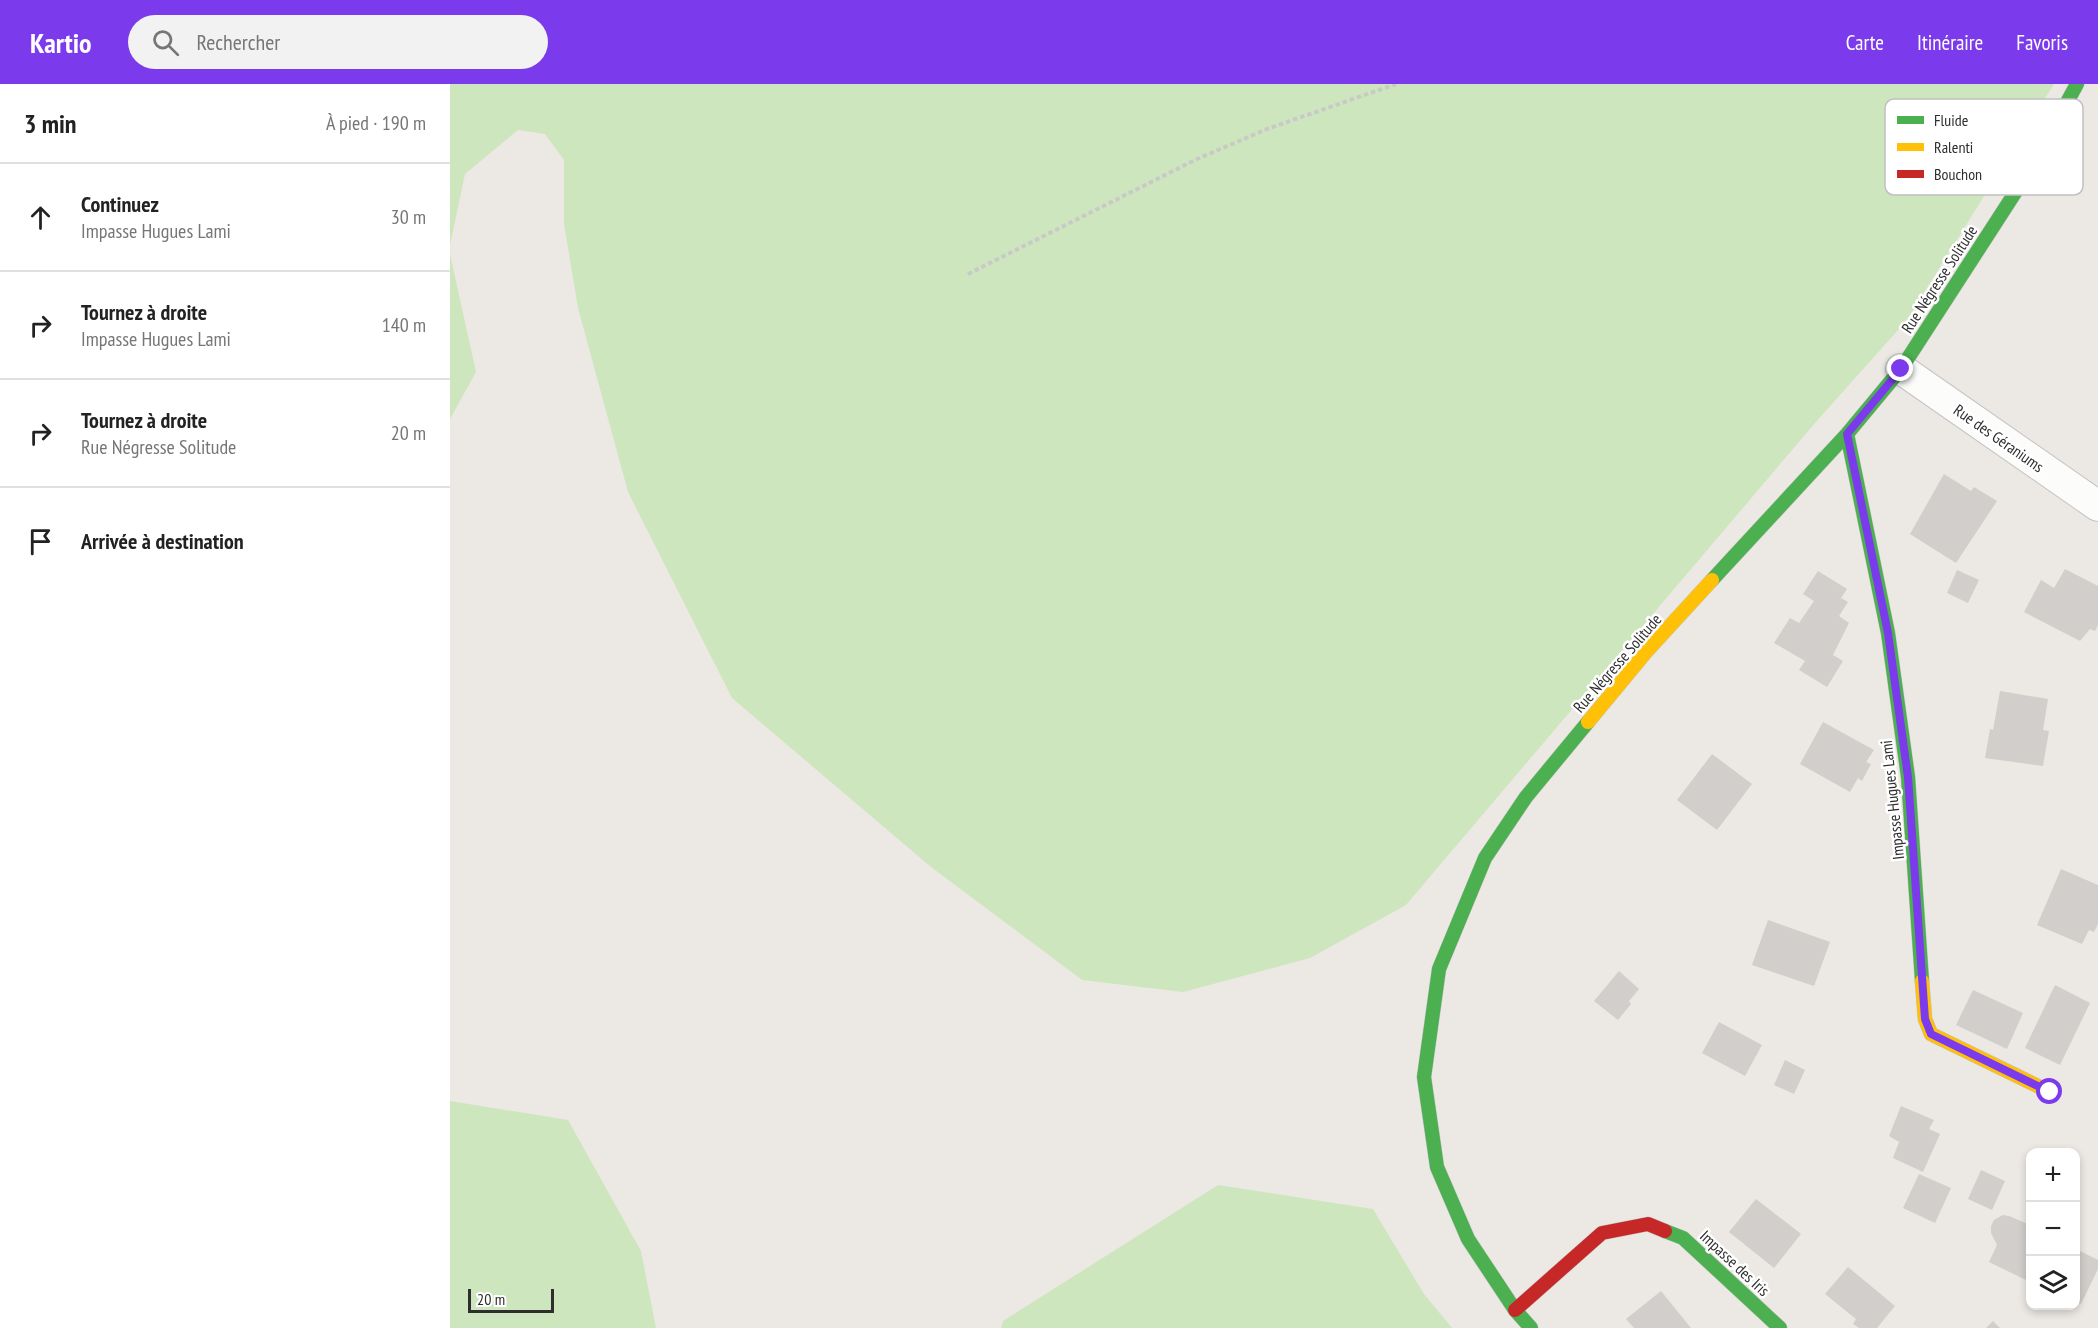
<!DOCTYPE html>
<html lang="fr">
<head>
<meta charset="utf-8">
<style>
  body { margin:0; font-family:"PT Sans Narrow",sans-serif; background:#f2f2f2; color:#222 }
  .controls { position:absolute; right:18px; bottom:18px; display:grid; overflow:hidden; border-radius:12px; box-shadow:0 3px 9px #0003 }
  .controls button { width:54px; height:54px; display:grid; place-items:center; padding:0; border:0; border-bottom:2px solid #e0e0e0; background:#fff; color:#222; font:30px sans-serif }
  .scale { position:absolute; left:18px; bottom:15px; width:86px; box-sizing:border-box; padding-left:6px; border:3px solid #2e2e2e; border-top:0; font-size:16px; line-height:21px; white-space:nowrap; color:#2e2e2e; -webkit-text-stroke:4px #fff; paint-order:stroke }
  .stop { position:absolute; width:18px; height:18px; margin:-14px; border:4px solid #7c3aed; border-radius:50%; background:#fff }
  .stop.end { background:#7c3aed; border-color:#fff; box-shadow:0 2px 6px #0008 }
  .list { margin:0; padding:0; list-style:none }
  h2 { display:flex; justify-content:space-between; align-items:center; height:78px; margin:0; padding:0 24px; font-size:26px }
  h2 small { font-size:20px; font-weight:400; color:#767676 }
  .list li { display:grid; grid-template-columns:39px 1fr auto; gap:18px; align-items:center; box-sizing:border-box; height:108px; padding:0 24px; border-top:2px solid #e0e0e0 }
  .list b { display:block; font-size:22px; white-space:nowrap }
  .list p { margin:0; font-size:20px; white-space:nowrap; color:#767676 }
  .list em { font-size:20px; font-style:normal; color:#767676 }
  .icon { flex:none; width:33px; height:33px; fill:none; stroke:currentColor; stroke-width:2; stroke-linecap:round; stroke-linejoin:round }
  .map { position:relative; flex:none; width:1648px; height:1244px; overflow:hidden }
  header { display:flex; align-items:center; gap:36px; box-sizing:border-box; height:84px; padding:0 30px; background:#7c3aed; color:#fff }
  header strong { font-size:28px }
  nav { display:flex; gap:33px; margin-inline-start:auto; font-size:21px }
  .search { width:420px; height:54px; background:#f2f2f2; display:flex; align-items:center; gap:15px; box-sizing:border-box; padding:0 21px; border-radius:33px; color:#767676; font-size:22px }
  main { display:flex }
  aside { flex:1; background:#fff }
  .map>svg:first-child { display:block }
  .green { fill:#cee6be }
  .building { fill:#d1cecb }
  .lines { fill:none; stroke-linecap:round; stroke-linejoin:round }
  .street-casing { stroke:#c5c4c5; stroke-width:32 }
  .fast-casing { stroke:#c5c4c5; stroke-width:15 }
  .slow-casing { stroke:#c5c4c5; stroke-width:15 }
  .jam-casing { stroke:#c5c4c5; stroke-width:15 }
  .path { stroke:#c9c9c8; stroke-width:4; stroke-dasharray:4.5 3; stroke-linecap:butt }
  .street { stroke:#fcfcfb; stroke-width:30 }
  .fast { stroke:#4caf50; stroke-width:14 }
  .slow { stroke:#ffc107; stroke-width:14 }
  .jam { stroke:#c62828; stroke-width:14 }
  .route { stroke:#7c3aed; stroke-width:8 }
  .labels { text-anchor:middle; dominant-baseline:central; stroke-width:5; stroke-linejoin:round; paint-order:stroke }
  .street-label { font-size:16px; fill:#2e2e2e; stroke:#fff }
  .key { fill:#fff; stroke:#c0c0c0; stroke-width:1.5 }
  .key-label { font-size:16px; fill:#2e2e2e }
</style>
</head>
<body>
<header>
<strong>Kartio</strong>
<div class="search"><svg class="icon" aria-label="search" viewBox="0 0 24 24"><circle cx="10" cy="10" r="6"/><path d="M15 15l6 6"/></svg>Rechercher</div>
<nav><a>Carte</a><a>Itinéraire</a><a>Favoris</a></nav>
</header>
<main>
<aside>
<h2>3 min<small>À pied · 190 m</small></h2>
<ul class="list">
<li><svg class="icon" aria-label="ahead" viewBox="0 0 24 24"><path d="M12 20V5M6 11l6-6 6 6"/></svg><div><b>Continuez</b><p>Impasse Hugues Lami</p></div><em>30 m</em></li>
<li><svg class="icon" aria-label="right" viewBox="0 0 24 24"><path d="M7 20v-9h11M14 6l5 5-5 5"/></svg><div><b>Tournez à droite</b><p>Impasse Hugues Lami</p></div><em>140 m</em></li>
<li><svg class="icon" aria-label="right" viewBox="0 0 24 24"><path d="M7 20v-9h11M14 6l5 5-5 5"/></svg><div><b>Tournez à droite</b><p>Rue Négresse Solitude</p></div><em>20 m</em></li>
<li><svg class="icon" aria-label="arrive" viewBox="0 0 24 24"><path d="M6 21V4h12l-3 4 3 4H6"/></svg><div><b>Arrivée à destination</b></div></li>
</ul>
</aside>
<div class="map">
<svg width="1648" height="1244" viewBox="0 0 1648 1244">
  <rect width="100%" height="100%" fill="#ece8e4"/>
  <path class="green" d="M0,0h1604l-147,236 -92,103 -409,482 -96,53 -127,34 -101,-12 -151,-113 -199,-169 -104,-206 -50,-184 -14,-84v-64l-19,-26 -27,-4 -53,44 -15,71z
    M0,170l26,118 -26,47z
    M0,1017l118,19 73,131 15,77h-206z
    M768,1101l155,24 51,85 28,34h-451l2,-7z"/>
  <path class="building" d="M1494,390l27,17 3,-4 23,14 -41,62 -46,-29z
    M1615,485l33,17v39l-3,6 -5,-2 -10,12 -56,-29 17,-32 13,8z
    M1507,486l22,10 -11,23 -21,-10z
    M1368,487l29,18 -6,9 7,4 -9,14 10,7 -16,32 10,6 -16,26 -28,-17 6,-9 -31,-18 16,-25 9,5 15,-22 -11,-7z
    M1550,607l48,8 -5,31 6,1 -6,35 -58,-8 5,-29 3,1z
    M1373,638l51,28 -8,12 5,2 -9,17 -4,-3 -8,14 -50,-28z
    M1262,670l40,30 -35,46 -40,-30z
    M1611,785l37,16v39l-4,8 -5,-2 -7,14 -45,-19z
    M1318,836l62,22 -16,44 -62,-21z
    M1169,887l20,18 -10,12 2,3 -13,16 -24,-19z
    M1605,901l35,18 -30,62 -35,-17z
    M1523,906l50,23 -16,36 -51,-24z
    M1269,938l43,23 -17,31 -43,-23z
    M1335,976l20,10 -11,24 -20,-9z
    M1451,1022l33,14 -5,9 11,5 -17,38 -30,-14 6,-16 -10,-6z
    M1531,1086l24,11 -13,29 -24,-11z
    M1469,1090l32,14 -16,35 -32,-15z
    M1306,1115l45,35 -27,34 -45,-36z
    M1553,1131l6,1 21,9v57l-41,-20 8,-17 -6,-12v-7l3,-6z
    M1626,1165l22,11v9l-17,35 -5,-2z
    M1398,1183l47,39 -18,22h-18l-6,-4 3,-5 -31,-25z
    M1211,1207l30,37h-57l-8,-9z
    M1543,1237l7,7h-14z"/>
  <g class="lines">
    <defs>
      <path id="street" d="M1451,285l197,137"/>
      <path id="fast" d="M1397,350l41,199 20,144 14,204
        M1262,496l135,-146 54,-65 132,-204 44,-81
        M1215,1147l18,7 97,90
        M1081,1244l-16,-18 -47,-71 -31,-72 -13,-90 15,-108 46,-111 41,-61 62,-75"/>
      <path id="slow" d="M1138,638l58,-70 66,-72
        M1472,897l3,38 6,15 119,58"/>
      <path id="jam" d="M1065,1226l87,-77 46,-9 17,7"/>
    </defs>
    <use href="#street" class="street-casing"/>
    <use href="#fast" class="fast-casing"/>
    <use href="#slow" class="slow-casing"/>
    <use href="#jam" class="jam-casing"/>
    <path class="path" d="M518,190l229,-115 70,-30 129,-45"/>
    <use href="#street" class="street"/>
    <use href="#fast" class="fast"/>
    <use href="#slow" class="slow"/>
    <use href="#jam" class="jam"/>
  </g>
  <g class="lines">
    <path class="route" d="M1451,285l-54,65 41,199 20,144 17,242 6,15 119,58"/>
  </g>
  <g class="labels">
    <g class="street-label">
      <text transform="translate(1489 195) rotate(-57)">Rue Négresse Solitude</text>
      <text transform="translate(1549 354) rotate(35)">Rue des Géraniums</text>
      <text transform="translate(1167 579) rotate(-49)">Rue Négresse Solitude</text>
      <text transform="translate(1442 716) rotate(-96)">Impasse Hugues Lami</text>
      <text transform="translate(1285 1179) rotate(43)">Impasse des Iris</text>
    </g>
  </g>
  <rect x="1435" y="15" width="198" height="96" rx="9" class="key"/>
  <rect x="1447" y="32" width="27" height="8" fill="#4caf50"/>
  <rect x="1447" y="59" width="27" height="8" fill="#ffc107"/>
  <rect x="1447" y="86" width="27" height="8" fill="#c62828"/>
  <g class="key-label">
    <text x="1484" y="42">Fluide</text>
    <text x="1484" y="69">Ralenti</text>
    <text x="1484" y="96">Bouchon</text>
  </g>
</svg>
<div class="controls">
<button>+</button>
<button>−</button>
<button><svg class="icon" aria-label="layers" viewBox="0 0 24 24"><path d="M12 4l9 5-9 5-9-5zM3 14l9 5 9-5"/></svg></button>
</div>
<div class="scale">20 m</div>
<div class="stop" style="left:1600px;top:1008px"></div>
<div class="stop end" style="left:1451px;top:285px"></div>
</div>
</main>
</body>
</html>
